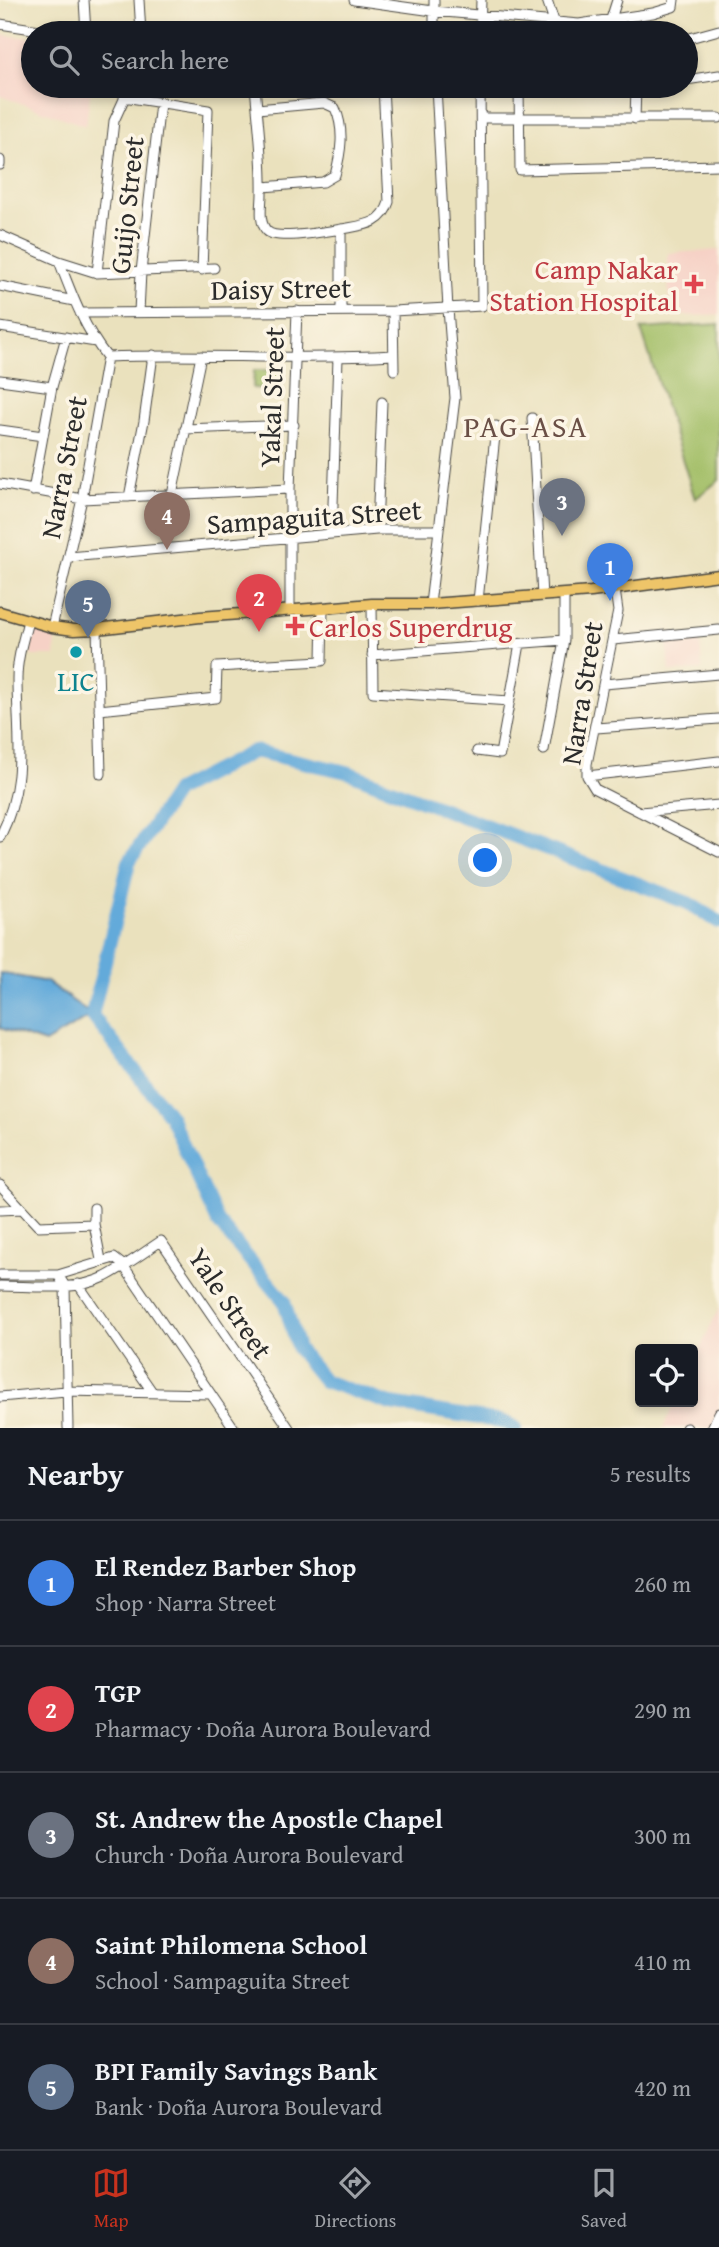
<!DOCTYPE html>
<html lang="en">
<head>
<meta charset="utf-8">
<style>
  body { margin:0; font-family:"Gentium Book Plus",serif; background:#242831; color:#f1f3f6 }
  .controls { position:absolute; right:21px; bottom:21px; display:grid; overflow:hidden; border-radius:7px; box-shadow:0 4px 10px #0003 }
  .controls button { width:63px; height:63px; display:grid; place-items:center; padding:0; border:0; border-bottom:2px solid #363941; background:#171b24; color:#f1f3f6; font:35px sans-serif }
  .you { position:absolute; left:486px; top:861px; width:24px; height:24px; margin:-18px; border:5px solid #fff; border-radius:50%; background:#1a73e8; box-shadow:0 0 0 10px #1a73e833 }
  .badge { display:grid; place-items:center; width:46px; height:46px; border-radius:50%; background:#c8321e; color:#fff; font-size:23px; font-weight:700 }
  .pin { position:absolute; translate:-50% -58px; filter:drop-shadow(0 2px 4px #0008) }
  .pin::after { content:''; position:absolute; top:37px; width:24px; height:21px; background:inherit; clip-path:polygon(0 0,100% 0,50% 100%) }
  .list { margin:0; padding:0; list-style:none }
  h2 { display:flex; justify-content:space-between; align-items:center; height:91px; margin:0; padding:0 28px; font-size:30px }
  h2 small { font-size:23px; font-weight:400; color:#9ea1a6 }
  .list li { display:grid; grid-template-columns:46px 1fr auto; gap:21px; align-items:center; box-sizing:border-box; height:126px; padding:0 28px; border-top:2px solid #363941 }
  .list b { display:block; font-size:26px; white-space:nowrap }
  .list p { margin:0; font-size:23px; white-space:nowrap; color:#9ea1a6 }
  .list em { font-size:23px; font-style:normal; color:#9ea1a6 }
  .icon { flex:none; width:38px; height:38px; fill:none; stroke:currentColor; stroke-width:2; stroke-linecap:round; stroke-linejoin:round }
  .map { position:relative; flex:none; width:719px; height:1428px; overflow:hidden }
  .search { position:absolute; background:#171b24; box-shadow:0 4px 10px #0003; left:21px; right:21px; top:21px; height:77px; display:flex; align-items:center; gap:18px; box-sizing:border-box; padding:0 24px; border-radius:38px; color:#9ea1a6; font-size:26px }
  .sheet { height:721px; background:#171b24 }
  nav { display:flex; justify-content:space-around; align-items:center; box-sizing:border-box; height:98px; border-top:2px solid #363941; background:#171b24; font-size:19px; color:#9ea1a6 }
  nav a { display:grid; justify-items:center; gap:4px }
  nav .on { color:#c8321e }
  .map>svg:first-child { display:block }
  .built { fill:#f6d1c6 }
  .green { fill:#a2be66; stroke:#667448; stroke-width:2 }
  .water { fill:#64aada; stroke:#486a82; stroke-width:2 }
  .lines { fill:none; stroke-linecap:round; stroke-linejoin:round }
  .river { stroke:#64aada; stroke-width:14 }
  .minor-casing { stroke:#484641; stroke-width:11 }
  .major-casing { stroke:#484641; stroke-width:13 }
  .minor { stroke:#fff; stroke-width:9 }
  .major { stroke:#eec569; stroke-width:10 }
  .health-dot { fill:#e0444e; stroke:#fcf5e5; stroke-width:2.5 }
  .culture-dot { fill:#0f9aa8; stroke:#fcf5e5; stroke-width:2.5 }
  .labels { text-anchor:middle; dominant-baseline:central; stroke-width:7; stroke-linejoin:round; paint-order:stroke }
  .street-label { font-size:28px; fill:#2b2b2b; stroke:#fcf5e5 }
  .health-label { font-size:28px; fill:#be3a42; stroke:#fcf5e5; text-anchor:end }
  .culture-label { font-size:28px; fill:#0d838f; stroke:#fcf5e5 }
  .neighbourhood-label { font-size:30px; letter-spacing:2px; fill:#6a4f46; stroke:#fcf5e5 }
</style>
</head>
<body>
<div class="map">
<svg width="719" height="1428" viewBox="0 0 719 1428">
  <rect width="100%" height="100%" fill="#fcf5e5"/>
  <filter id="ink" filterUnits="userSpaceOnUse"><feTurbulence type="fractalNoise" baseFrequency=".0143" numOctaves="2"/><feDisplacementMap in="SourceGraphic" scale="14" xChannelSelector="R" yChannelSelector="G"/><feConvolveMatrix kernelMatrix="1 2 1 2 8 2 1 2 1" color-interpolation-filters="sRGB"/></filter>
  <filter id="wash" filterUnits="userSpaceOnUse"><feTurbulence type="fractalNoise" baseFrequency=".00686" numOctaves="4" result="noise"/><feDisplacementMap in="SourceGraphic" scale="28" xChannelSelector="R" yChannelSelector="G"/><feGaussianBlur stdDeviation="1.57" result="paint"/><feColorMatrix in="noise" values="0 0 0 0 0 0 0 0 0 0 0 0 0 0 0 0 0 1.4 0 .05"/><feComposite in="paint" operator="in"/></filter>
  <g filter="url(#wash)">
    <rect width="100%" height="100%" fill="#eae1bd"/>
    <path class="built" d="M0,35l33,3v48h58l-5,40 -86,-30z
      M719,250v65l-50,1 -1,-63z
      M31,628l25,6 -1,22h-24z
      M700,639l2,31 -32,2 -3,-31z
      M719,1308v120h-56l12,-26h18v-38z"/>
    <path class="green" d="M719,324v156l-24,19 -54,-170z
      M254,370h27v19l-28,-1z"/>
    <path class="water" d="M0,973l47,9 45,33 -47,28 -45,-15z"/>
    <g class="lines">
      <path class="river" d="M92,1015l37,-153 47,-71 78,-40 93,21 341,131 31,19
        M92,1015l78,101 48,106 66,79 14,48 26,32 67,23 114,18 10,6"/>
    </g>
  </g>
  <g filter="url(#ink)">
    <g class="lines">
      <defs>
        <path id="minor" d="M84,0l2,33
          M139,0l2,33
          M354,0l79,11 146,13 74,-11 20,-6 1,-7
          M547,0l7,21
          M611,19l6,-19
          M0,24l59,9
          M434,33v-33
          M480,33l1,-33
          M686,39l33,-9
          M686,80l33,-5
          M255,86c3,36 8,72 7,108 0,11 -4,28 5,37 9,10 61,0 75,-2 22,-4 40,-4 47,-27l-6,-116
          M519,86l1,84 199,-5
          M124,97l84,13 -6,160
          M257,109l67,-6 11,5c10,22 6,45 0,67l-12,7 -60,5
          M481,118h238
          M635,119l1,-33
          M0,160v5
          M0,235l59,26 38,12 117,-5
          M59,261c13,34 25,67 48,96
          M97,273l17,-152 16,-35
          M0,286l74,15
          M341,310v-81
          M393,311l1,59
          M139,312l2,-40 19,-169
          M80,313l313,-2 89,-5 -2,-220
          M0,327l96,15
          M107,357c96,-4 191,4 286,-2
          M0,380l52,7
          M532,418l10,178
          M185,429l109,-4
          M0,430l43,6
          M0,484l82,15 208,-10
          M33,491l19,-104 14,-50
          M172,495l29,-139
          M129,497l15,-76 9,-66
          M377,530l5,-128
          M332,534l6,-176
          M69,557l308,-27h61
          M615,590l3,21 -31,153v12l8,13 124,63
          M478,601l18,-175
          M372,604l1,88 137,9
          M430,604l25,-206 -7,-89 -12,-223
          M290,611v-122l7,-178
          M52,627l30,-128 25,-142
          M97,629l4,145
          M613,640l106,-10
          M372,655l192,-15
          M604,684l115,-10
          M99,710l117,-12 1,-31 105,-6 1,-53
          M596,728l123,-9
          M544,750l20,-110v-46
          M477,751l23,3 20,-110
          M587,776l132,-15
          M640,812l79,-7
          M0,837c28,-56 17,-99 17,-158 0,-20 6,-39 11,-58
          M0,1185l38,41 56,-2
          M94,1208v16l7,36
          M0,1210l22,-1
          M0,1275h58l7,11 3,142
          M58,1275l56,-17 9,7 111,163
          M78,1284l75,109
          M0,1286c33,0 74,6 105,-9 19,-10 38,-24 56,-36l128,187
          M0,1397l66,-6 145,3
          M686,1428h1
          M712,1428l7,-15"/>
        <path id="major" d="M0,612l52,15 22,3 23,-1 103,-12 123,-9 49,-4h58l161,-12 128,-17"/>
      </defs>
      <use href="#minor" class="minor-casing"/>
      <use href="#major" class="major-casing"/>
      <use href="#minor" class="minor"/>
      <use href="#major" class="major"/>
    </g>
  </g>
  <g class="health-dot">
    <path d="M690.5 273.5h7v7h7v7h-7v7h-7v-7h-7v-7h7z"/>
    <path d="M291.5 615.5h7v7h7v7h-7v7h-7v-7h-7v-7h7z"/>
  </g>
  <circle class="culture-dot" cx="76" cy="652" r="7"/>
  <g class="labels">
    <g class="street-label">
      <text transform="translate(126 205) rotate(-84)">Guijo Street</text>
      <text transform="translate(281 288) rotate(-1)">Daisy Street</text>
      <text transform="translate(271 397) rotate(-88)">Yakal Street</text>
      <text transform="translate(63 467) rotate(-79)">Narra Street</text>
      <text transform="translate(314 516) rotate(-4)">Sampaguita Street</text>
      <text transform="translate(581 693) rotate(-81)">Narra Street</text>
      <text transform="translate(231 1303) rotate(56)">Yale Street</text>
    </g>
    <g class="health-label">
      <text x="678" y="268">Camp Nakar<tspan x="678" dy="32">Station Hospital</tspan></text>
      <text x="309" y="626" text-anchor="start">Carlos Superdrug</text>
    </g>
    <g class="culture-label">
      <text x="76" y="680">LIC</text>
    </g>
    <g class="neighbourhood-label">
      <text x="526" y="426">PAG-ASA</text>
    </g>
  </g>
</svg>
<div class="controls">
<button><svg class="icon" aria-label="locate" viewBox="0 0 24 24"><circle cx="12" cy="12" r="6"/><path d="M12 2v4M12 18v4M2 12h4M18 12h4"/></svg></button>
</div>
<div class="you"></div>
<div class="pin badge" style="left:610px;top:601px;background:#3f7fe0">1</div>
<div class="pin badge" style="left:259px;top:632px;background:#e0444e">2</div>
<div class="pin badge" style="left:562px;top:536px;background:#6b7280">3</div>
<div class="pin badge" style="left:167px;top:550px;background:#8d6e63">4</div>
<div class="pin badge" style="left:88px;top:638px;background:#5c6f8a">5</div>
<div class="search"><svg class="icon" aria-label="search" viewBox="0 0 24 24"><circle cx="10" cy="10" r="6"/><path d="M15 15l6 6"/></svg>Search here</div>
</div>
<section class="sheet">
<h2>Nearby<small>5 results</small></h2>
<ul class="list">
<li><span class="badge" style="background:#3f7fe0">1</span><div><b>El Rendez Barber Shop</b><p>Shop · Narra Street</p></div><em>260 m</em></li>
<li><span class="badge" style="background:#e0444e">2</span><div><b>TGP</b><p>Pharmacy · Doña Aurora Boulevard</p></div><em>290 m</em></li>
<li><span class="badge" style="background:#6b7280">3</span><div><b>St. Andrew the Apostle Chapel</b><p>Church · Doña Aurora Boulevard</p></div><em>300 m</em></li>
<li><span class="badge" style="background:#8d6e63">4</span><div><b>Saint Philomena School</b><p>School · Sampaguita Street</p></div><em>410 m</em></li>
<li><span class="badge" style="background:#5c6f8a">5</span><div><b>BPI Family Savings Bank</b><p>Bank · Doña Aurora Boulevard</p></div><em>420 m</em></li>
</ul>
</section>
<nav>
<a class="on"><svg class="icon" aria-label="map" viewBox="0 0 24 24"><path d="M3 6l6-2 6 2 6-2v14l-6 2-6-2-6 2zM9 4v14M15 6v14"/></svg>Map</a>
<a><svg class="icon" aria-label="directions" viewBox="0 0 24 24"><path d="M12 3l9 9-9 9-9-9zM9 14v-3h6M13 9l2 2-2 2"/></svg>Directions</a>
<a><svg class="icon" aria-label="saved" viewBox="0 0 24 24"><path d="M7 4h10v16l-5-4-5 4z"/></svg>Saved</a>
</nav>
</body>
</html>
